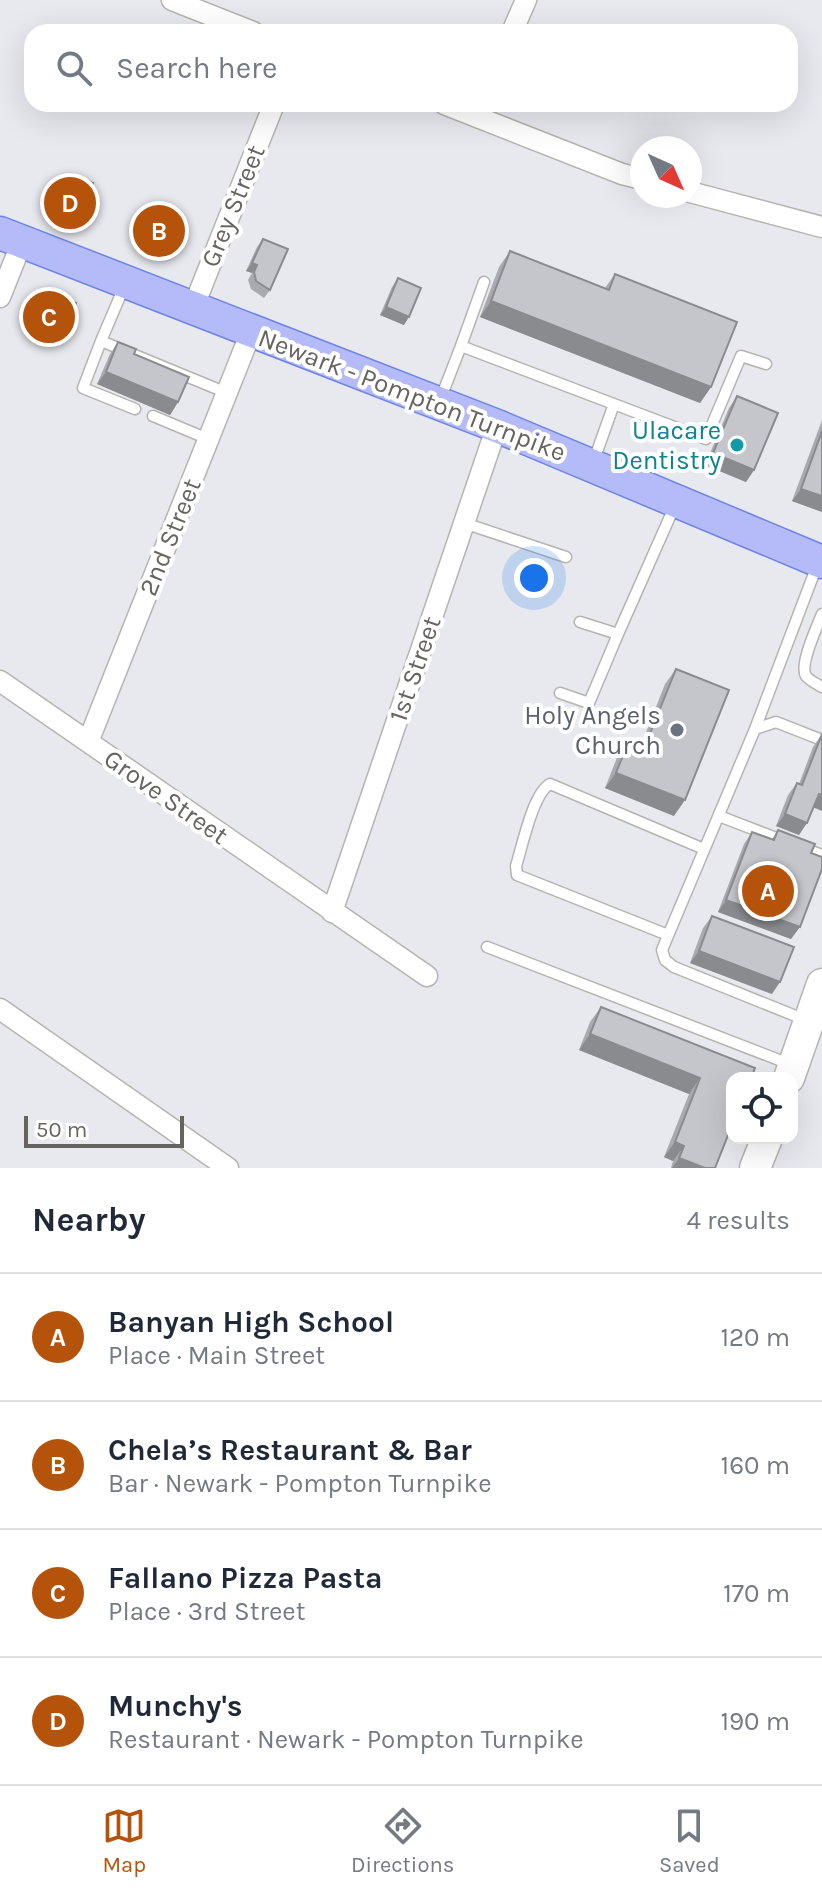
<!DOCTYPE html>
<html lang="en">
<head>
<meta charset="utf-8">
<style>
  body { margin:0; font-family:Karla,sans-serif; background:#f2f2f3; color:#1f2937 }
  .controls { position:absolute; right:24px; bottom:24px; display:grid; overflow:hidden; border-radius:16px; box-shadow:0 8px 32px #0002 }
  .controls button { width:72px; height:72px; display:grid; place-items:center; padding:0; border:0; border-bottom:2px solid #e0e1e3; background:#fff; color:#1f2937; font:40px sans-serif }
  .compass { position:absolute; left:630px; top:136px; width:72px; height:72px; border-radius:50%; background:#fff; box-shadow:0 8px 32px #0002; rotate:135deg }
  .scale { position:absolute; left:24px; bottom:20px; width:160px; box-sizing:border-box; padding-left:8px; border:4px solid #66645f; border-top:0; font-size:22px; line-height:28px; white-space:nowrap; color:#66645f; -webkit-text-stroke:6px #fff; paint-order:stroke }
  .you { position:absolute; left:534px; top:578px; width:28px; height:28px; margin:-20px; border:6px solid #fff; border-radius:50%; background:#1a73e8; box-shadow:0 0 0 12px #1a73e833 }
  .badge { display:grid; place-items:center; width:52px; height:52px; border-radius:50%; background:#b45309; color:#fff; font-size:26px; font-weight:700 }
  .pin { position:absolute; translate:-50% -50%; border:4px solid #fff; box-shadow:0 2px 8px #0006 }
  .list { margin:0; padding:0; list-style:none }
  h2 { display:flex; justify-content:space-between; align-items:center; height:104px; margin:0; padding:0 32px; font-size:34px }
  h2 small { font-size:26px; font-weight:400; color:#747a83 }
  .list li { display:grid; grid-template-columns:52px 1fr auto; gap:24px; align-items:center; box-sizing:border-box; height:128px; padding:0 32px; border-top:2px solid #e0e1e3 }
  .list b { display:block; font-size:30px; white-space:nowrap }
  .list p { margin:0; font-size:26px; white-space:nowrap; color:#747a83 }
  .list em { font-size:26px; font-style:normal; color:#747a83 }
  .icon { flex:none; width:44px; height:44px; fill:none; stroke:currentColor; stroke-width:2; stroke-linecap:round; stroke-linejoin:round }
  .map { position:relative; flex:none; width:822px; height:1168px; overflow:hidden }
  .search { position:absolute; background:#fff; box-shadow:0 8px 32px #0002; left:24px; right:24px; top:24px; height:88px; display:flex; align-items:center; gap:20px; box-sizing:border-box; padding:0 28px; border-radius:24px; color:#747a83; font-size:30px }
  .sheet { height:616px; background:#fff }
  nav { display:flex; justify-content:space-around; align-items:center; box-sizing:border-box; height:112px; border-top:2px solid #e0e1e3; background:#fff; font-size:22px; color:#747a83 }
  nav a { display:grid; justify-items:center; gap:4px }
  nav .on { color:#b45309 }
  .map>svg:first-child { display:block }
  .lines { fill:none; stroke-linecap:round; stroke-linejoin:round }
  .service-casing { stroke:#b6b4b0; stroke-width:13 }
  .minor-casing { stroke:#b6b4b0; stroke-width:23 }
  .secondary-casing { stroke:#b6b4b0; stroke-width:33 }
  .primary-casing { stroke:#6c84e5; stroke-width:35 }
  .service { stroke:#fff; stroke-width:10 }
  .minor { stroke:#fff; stroke-width:20 }
  .secondary { stroke:#fff; stroke-width:30 }
  .primary { stroke:#b5baf8; stroke-width:32 }
  .wall { fill:#a9aaaf }
  .shaded-wall { fill:#898b8e }
  .building { fill:#c4c6cb; stroke:#898b8e; stroke-width:2 }
  .culture-dot { fill:#0f9aa8; stroke:#fff; stroke-width:3 }
  .worship-dot { fill:#6b7280; stroke:#fff; stroke-width:3 }
  .labels { text-anchor:middle; dominant-baseline:central; stroke-width:8; stroke-linejoin:round; paint-order:stroke }
  .street-label { font-size:26px; fill:#66645f; stroke:#fff }
  .culture-label { font-size:26px; fill:#0d838f; stroke:#fff; text-anchor:end }
  .worship-label { font-size:26px; fill:#5b616d; stroke:#fff; text-anchor:end }
</style>
</head>
<body>
<div class="map">
<svg width="822" height="1168" viewBox="0 0 822 1168">
  <rect width="100%" height="100%" fill="#e8e9ef"/>
  <g class="lines">
    <defs>
      <path id="service" d="M484,282l-23,64 245,93 35,-83 25,8
        M124,287l-23,54 126,52
        M101,341l-18,47 52,21
        M440,400l21,-54
        M153,416l55,23
        M594,460l20,-56
        M464,523l102,34
        M822,614c-5,13 -23,51 -16,62 4,5 11,8 16,11
        M580,622l38,12 58,-131
        M560,693l29,10 29,-69
        M755,729l63,-166
        M719,816l65,25
        M803,848l19,7
        M668,935l-151,-60 -1,-9c6,-19 17,-73 34,-82l154,65
        M487,947l305,118
        M808,1021l-134,-54 -9,-7 -3,-10 93,-221 21,-7 46,18"/>
      <path id="minor" d="M172,0l81,32
        M512,32l14,-32
        M444,104l178,70 20,5
        M690,192l132,35
        M0,297l22,-55
        M193,308l81,-204
        M0,681l427,295
        M88,742l163,-410
        M332,912l165,-486
        M0,1009l228,159"/>
      <path id="secondary" d="M789,1078l33,-94
        M755,1168l12,-30"/>
      <path id="primary" d="M0,233l497,193 325,136"/>
    </defs>
    <use href="#service" class="service-casing"/>
    <use href="#minor" class="minor-casing"/>
    <use href="#secondary" class="secondary-casing"/>
    <use href="#primary" class="primary-casing"/>
    <use href="#service" class="service"/>
    <use href="#minor" class="minor"/>
    <use href="#secondary" class="secondary"/>
    <use href="#primary" class="primary"/>
  </g>
  <path class="wall" d="M71,174l3,49 -22,-9 13,-32z
    M263,239l7,51 -6,8 -13,-9 -3,-9 4,-7 -6,-2 11,-24z
    M510,251l95,37 10,-14 96,113 -11,16 -220,-86 19,-50z
    M398,278l6,47 -24,-10 12,-28z
    M46,290l18,39 -6,8 -29,-14 11,-25z
    M118,342l16,12 44,48 -8,13 -73,-31 13,-30z
    M737,396l17,74 -8,12 -41,-17 24,-57z
    M822,420v92l-30,-11z
    M676,669l-2,147 -69,-28 13,-33 11,-15 12,5 24,-61z
    M822,734l-9,73 -14,28 -23,-9 12,-31 9,-12 2,1 14,-37z
    M778,830l33,23 -20,86 -73,-27 26,-68 8,-12 20,7z
    M712,916l60,78 -82,-31 13,-35z
    M601,1007l154,61 -40,100h-44l2,-7 -9,-4 25,-63 -110,-44 11,-28z"/>
  <path class="shaded-wall" d="M58,206l22,9 -6,8 -22,-9z
    M252,263l5,2 -5,8 -6,-2z
    M491,301l220,86 -11,16 -220,-86z
    M386,307l23,10 -5,8 -24,-10z
    M106,372l72,30 -8,13 -73,-31z
    M713,453l41,17 -8,12 -41,-17z
    M801,489l21,7v16l-30,-11z
    M616,773l69,27 -11,16 -69,-28z
    M819,794l3,1v16l-12,-5z
    M785,814l22,9 -8,12 -23,-9z
    M726,900l74,27 -9,12 -73,-27z
    M699,951l81,31 -8,12 -82,-31z
    M590,1034l110,44 -11,16 -110,-44z
    M675,1142l9,4 -11,15 -9,-4z
    M679,1158l26,10h-33z"/>
  <path class="building" d="M71,174l22,9 -13,32 -22,-9z
    M263,239l25,10 -18,41 -14,-9 -2,-9 3,-7 -5,-2z
    M510,251l99,39 6,-16 122,48 -26,65 -220,-86z
    M398,278l23,10 -12,29 -23,-10z
    M46,290l30,13 -12,26 -30,-14z
    M118,342l18,7 -2,5 55,23 -11,25 -72,-30z
    M737,396l41,17 -24,57 -41,-17z
    M822,431v65l-21,-7z
    M676,669l53,21 -44,110 -69,-27 13,-33 16,6z
    M822,734v61l-3,-1 -12,29 -22,-9 12,-31 5,2z
    M778,830l37,14 -4,9 11,4v12l-22,58 -74,-27 26,-68 22,8z
    M712,916l82,31 -14,35 -81,-31z
    M601,1007l154,61 -4,10h-19v47l-17,43h-10l-26,-10 5,-12 -9,-4 25,-64 -110,-44z"/>
  <circle class="culture-dot" cx="737" cy="445" r="8"/>
  <circle class="worship-dot" cx="677" cy="730" r="8"/>
  <g class="labels">
    <g class="street-label">
      <text transform="translate(233 206) rotate(-68)">Grey Street</text>
      <text transform="translate(412 395) rotate(21)">Newark - Pompton Turnpike</text>
      <text transform="translate(170 537) rotate(-68)">2nd Street</text>
      <text transform="translate(415 669) rotate(-71)">1st Street</text>
      <text transform="translate(166 797) rotate(35)">Grove Street</text>
    </g>
    <g class="culture-label">
      <text x="721" y="430">Ulacare<tspan x="721" dy="30">Dentistry</tspan></text>
    </g>
    <g class="worship-label">
      <text x="661" y="715">Holy Angels<tspan x="661" dy="30">Church</tspan></text>
    </g>
  </g>
</svg>
<div class="controls">
<button><svg class="icon" aria-label="locate" viewBox="0 0 24 24"><circle cx="12" cy="12" r="6"/><path d="M12 2v4M12 18v4M2 12h4M18 12h4"/></svg></button>
</div>
<svg class="compass" viewBox="-18 -18 36 36"><path d="M0-13l5 13h-10z" fill="#e53935"/><path d="M0 13l5-13h-10z" fill="#747a83"/></svg>
<div class="scale">50 m</div>
<div class="you"></div>
<div class="pin badge" style="left:768px;top:891px">A</div>
<div class="pin badge" style="left:159px;top:231px">B</div>
<div class="pin badge" style="left:49px;top:317px">C</div>
<div class="pin badge" style="left:70px;top:203px">D</div>
<div class="search"><svg class="icon" aria-label="search" viewBox="0 0 24 24"><circle cx="10" cy="10" r="6"/><path d="M15 15l6 6"/></svg>Search here</div>
</div>
<section class="sheet">
<h2>Nearby<small>4 results</small></h2>
<ul class="list">
<li><span class="badge">A</span><div><b>Banyan High School</b><p>Place · Main Street</p></div><em>120 m</em></li>
<li><span class="badge">B</span><div><b>Chela’s Restaurant &amp; Bar</b><p>Bar · Newark - Pompton Turnpike</p></div><em>160 m</em></li>
<li><span class="badge">C</span><div><b>Fallano Pizza Pasta</b><p>Place · 3rd Street</p></div><em>170 m</em></li>
<li><span class="badge">D</span><div><b>Munchy's</b><p>Restaurant · Newark - Pompton Turnpike</p></div><em>190 m</em></li>
</ul>
</section>
<nav>
<a class="on"><svg class="icon" aria-label="map" viewBox="0 0 24 24"><path d="M3 6l6-2 6 2 6-2v14l-6 2-6-2-6 2zM9 4v14M15 6v14"/></svg>Map</a>
<a><svg class="icon" aria-label="directions" viewBox="0 0 24 24"><path d="M12 3l9 9-9 9-9-9zM9 14v-3h6M13 9l2 2-2 2"/></svg>Directions</a>
<a><svg class="icon" aria-label="saved" viewBox="0 0 24 24"><path d="M7 4h10v16l-5-4-5 4z"/></svg>Saved</a>
</nav>
</body>
</html>
